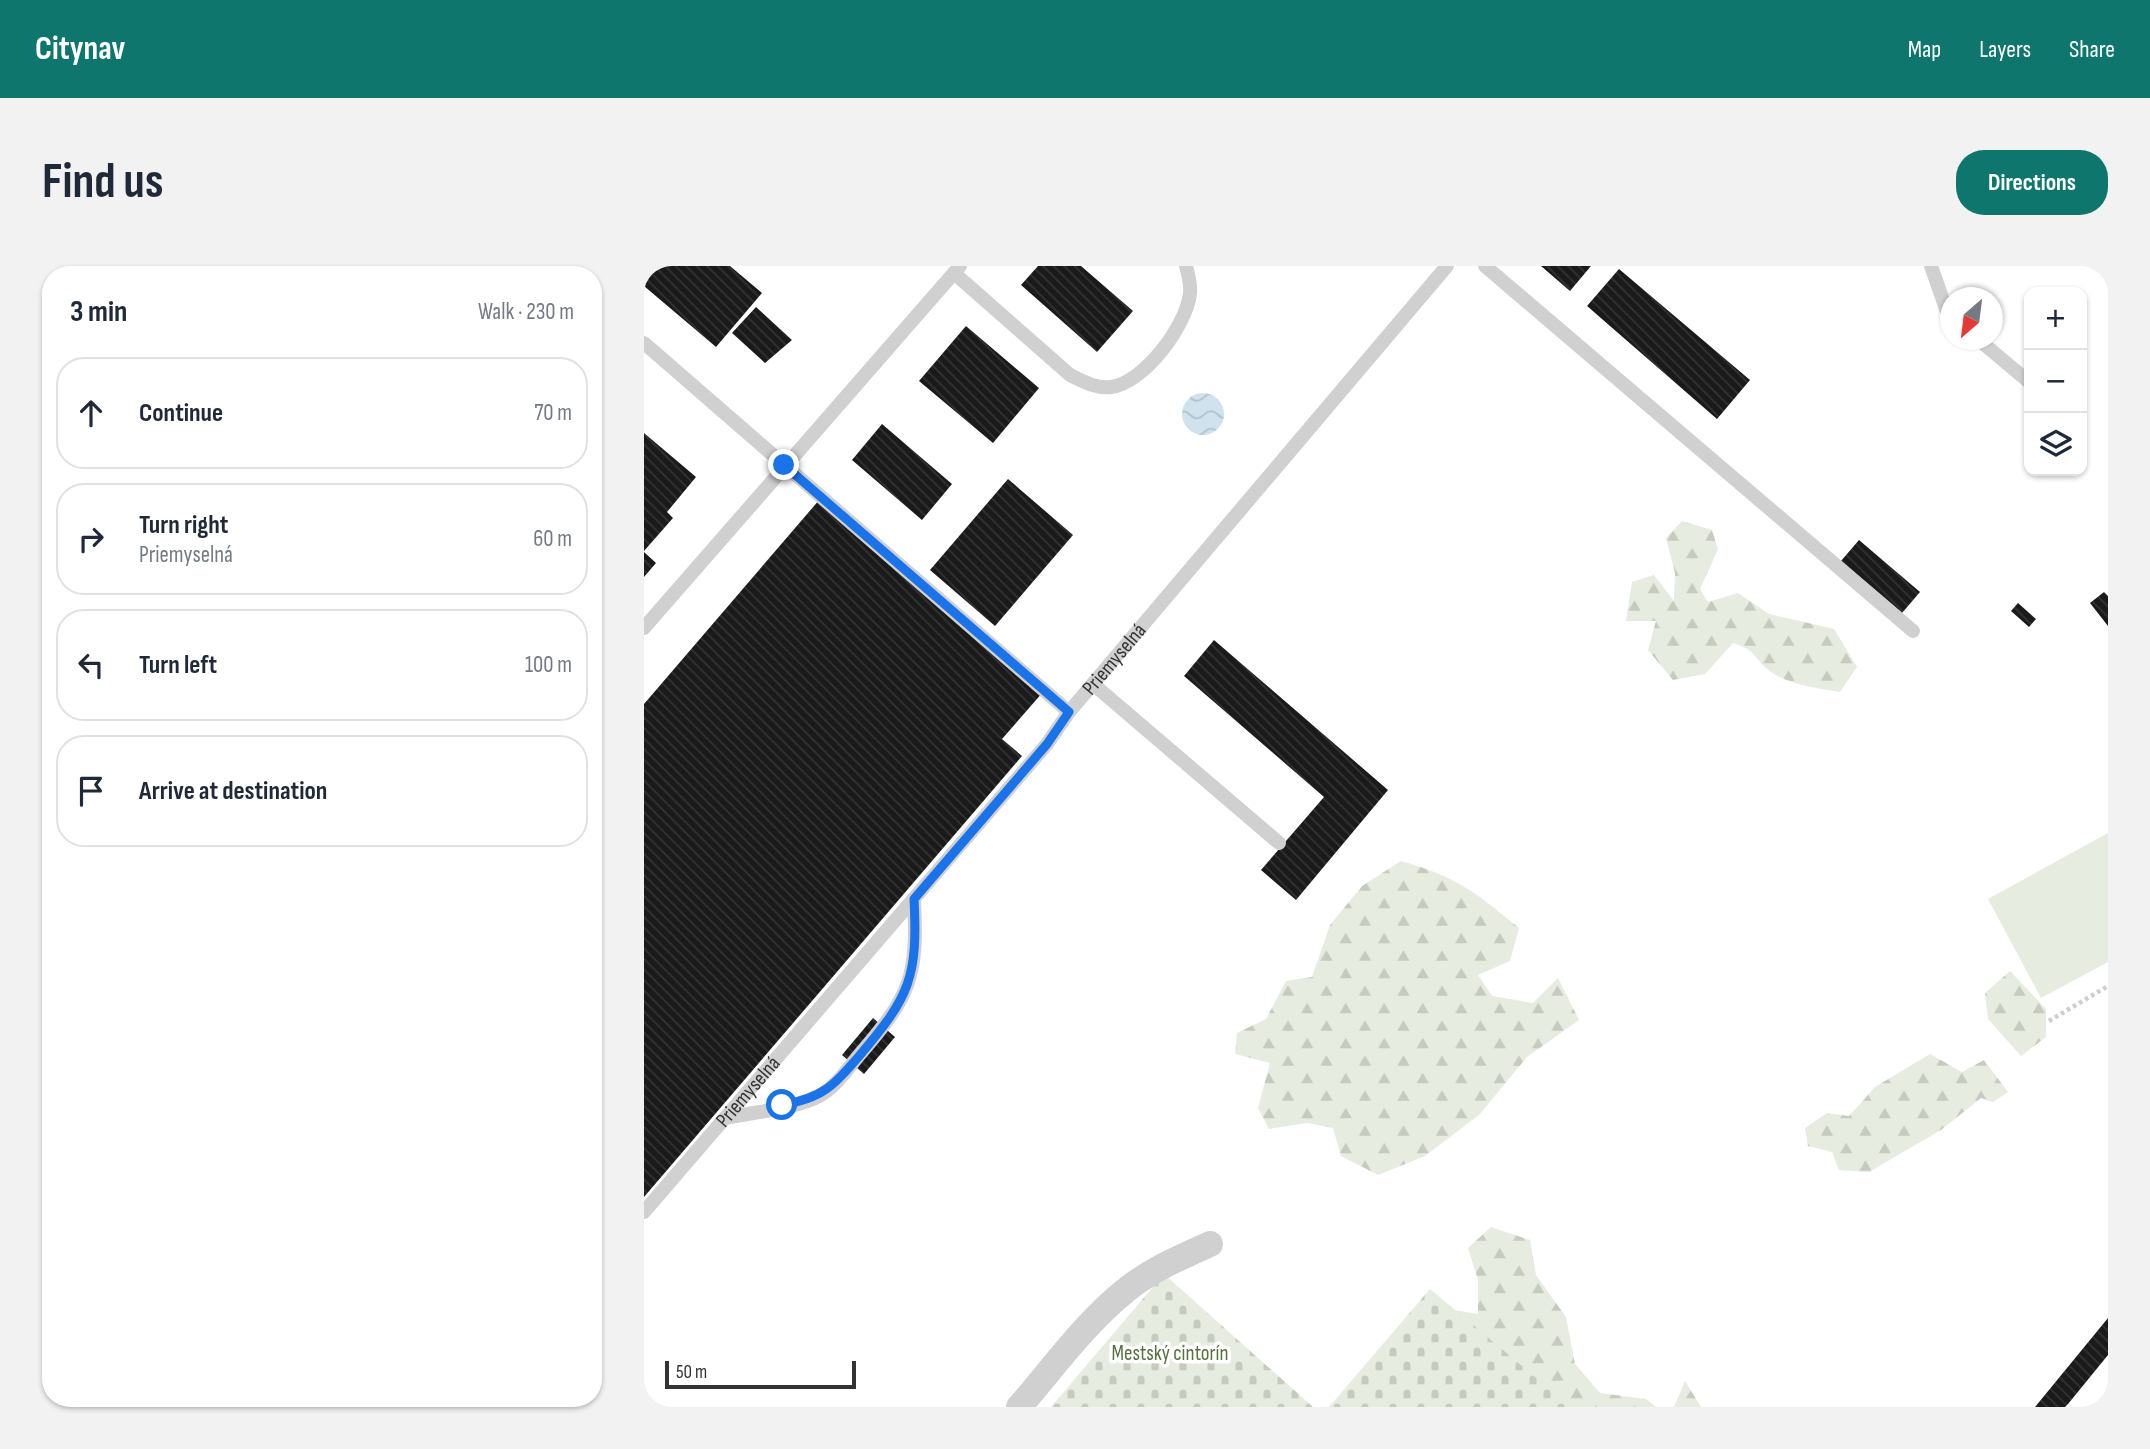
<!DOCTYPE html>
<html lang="en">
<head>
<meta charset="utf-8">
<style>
  body { margin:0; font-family:"Sofia Sans Condensed",sans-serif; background:#f2f2f3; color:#1f2937 }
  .controls { position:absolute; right:21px; top:21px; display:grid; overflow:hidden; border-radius:14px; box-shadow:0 2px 5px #0004 }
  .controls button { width:63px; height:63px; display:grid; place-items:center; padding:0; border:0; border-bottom:2px solid #e0e1e3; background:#fff; color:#1f2937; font:35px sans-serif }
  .compass { position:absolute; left:1296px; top:21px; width:63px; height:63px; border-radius:50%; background:#fff; box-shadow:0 2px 5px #0004; rotate:208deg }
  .scale { position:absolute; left:21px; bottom:18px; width:191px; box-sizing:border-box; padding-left:7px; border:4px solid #333; border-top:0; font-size:19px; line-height:24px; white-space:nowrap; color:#333; -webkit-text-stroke:5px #fff; paint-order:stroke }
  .stop { position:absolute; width:21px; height:21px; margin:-16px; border:5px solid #1a73e8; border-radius:50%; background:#fff }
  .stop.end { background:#1a73e8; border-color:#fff; box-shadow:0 2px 7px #0008 }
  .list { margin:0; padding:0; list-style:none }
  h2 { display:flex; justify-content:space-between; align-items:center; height:91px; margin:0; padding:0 28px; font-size:30px }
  h2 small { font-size:23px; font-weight:400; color:#747a83 }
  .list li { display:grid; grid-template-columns:46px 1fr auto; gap:21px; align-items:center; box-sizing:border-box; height:112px; margin:0 14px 14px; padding:0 14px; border:2px solid #e0e1e3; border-radius:28px }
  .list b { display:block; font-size:26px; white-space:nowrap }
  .list p { margin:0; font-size:23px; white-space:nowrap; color:#747a83 }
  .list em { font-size:23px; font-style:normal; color:#747a83 }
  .icon { flex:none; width:38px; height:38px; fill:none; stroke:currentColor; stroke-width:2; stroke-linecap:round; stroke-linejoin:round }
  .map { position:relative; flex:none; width:1464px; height:1141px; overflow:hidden; border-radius:28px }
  header { display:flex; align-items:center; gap:42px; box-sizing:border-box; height:98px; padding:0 35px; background:#0f766e; color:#fff }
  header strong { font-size:33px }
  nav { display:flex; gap:38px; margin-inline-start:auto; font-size:24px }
  .intro { display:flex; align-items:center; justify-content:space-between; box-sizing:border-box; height:168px; padding:0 42px }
  h1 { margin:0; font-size:49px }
  .button { padding:18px 32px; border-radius:28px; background:#0f766e; color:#fff; font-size:24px; font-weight:700 }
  main { display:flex; gap:42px; padding:0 42px }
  aside { flex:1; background:#fff; border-radius:28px; box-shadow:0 2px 5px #0004 }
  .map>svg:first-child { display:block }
  .forest { fill:url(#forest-firs) }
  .cemetery { fill:url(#cemetery-stones) }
  .garden { fill:#e6ecdf }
  .water { fill:url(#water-waves) }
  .building { fill:url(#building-back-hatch) }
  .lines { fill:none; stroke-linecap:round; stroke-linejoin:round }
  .path { stroke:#cdcdcd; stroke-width:4.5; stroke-dasharray:3.5 3.5; stroke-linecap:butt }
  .service { stroke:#d0d0d0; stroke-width:14 }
  .minor { stroke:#d0d0d0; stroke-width:26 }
  .route { stroke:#1a73e8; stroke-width:9 }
  .labels { text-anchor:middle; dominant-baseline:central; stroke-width:7; stroke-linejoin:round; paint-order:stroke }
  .street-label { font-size:21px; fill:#333; stroke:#fff }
  .park-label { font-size:21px; fill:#56703f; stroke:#fff }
</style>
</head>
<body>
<header>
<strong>Citynav</strong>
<nav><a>Map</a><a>Layers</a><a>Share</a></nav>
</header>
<div class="intro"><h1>Find us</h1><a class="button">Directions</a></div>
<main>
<aside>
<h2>3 min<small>Walk · 230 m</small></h2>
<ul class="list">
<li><svg class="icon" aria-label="ahead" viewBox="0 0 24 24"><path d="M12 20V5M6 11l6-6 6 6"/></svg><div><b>Continue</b></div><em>70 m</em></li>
<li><svg class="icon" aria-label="right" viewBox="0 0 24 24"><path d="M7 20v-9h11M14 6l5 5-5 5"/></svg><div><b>Turn right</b><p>Priemyselná</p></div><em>60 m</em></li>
<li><svg class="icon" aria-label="left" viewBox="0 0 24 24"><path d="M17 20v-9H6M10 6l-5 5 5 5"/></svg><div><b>Turn left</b></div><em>100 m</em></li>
<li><svg class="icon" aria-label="arrive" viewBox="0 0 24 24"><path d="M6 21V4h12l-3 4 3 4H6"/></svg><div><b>Arrive at destination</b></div></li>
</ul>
</aside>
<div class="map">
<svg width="1464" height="1141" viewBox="0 0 1464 1141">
  <defs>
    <pattern id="forest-firs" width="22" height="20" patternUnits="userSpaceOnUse" patternTransform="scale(1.75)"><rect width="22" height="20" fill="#e6ecdf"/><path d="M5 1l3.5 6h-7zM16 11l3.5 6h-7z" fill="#c6cbc0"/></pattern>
    <pattern id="cemetery-stones" width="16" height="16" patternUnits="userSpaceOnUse" patternTransform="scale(1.75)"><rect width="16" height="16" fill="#e6ecdf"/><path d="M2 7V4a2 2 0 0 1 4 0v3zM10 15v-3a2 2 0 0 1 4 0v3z" fill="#c6cbc0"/></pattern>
    <pattern id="water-waves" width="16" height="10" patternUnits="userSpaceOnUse" patternTransform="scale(1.75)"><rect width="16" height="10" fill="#cfe2ee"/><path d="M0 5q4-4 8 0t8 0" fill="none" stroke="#b2c2cd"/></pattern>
    <pattern id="building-back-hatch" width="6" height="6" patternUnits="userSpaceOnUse" patternTransform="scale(1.75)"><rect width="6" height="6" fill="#1a1a1a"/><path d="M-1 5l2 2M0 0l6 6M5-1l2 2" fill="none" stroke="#333"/></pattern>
  </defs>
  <rect width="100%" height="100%" fill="#fff"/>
  <path class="forest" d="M1038,255l30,9 6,19 -18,40 8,13 30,-9 31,21 65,15 23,38 -17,25c-22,-4 -50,-7 -69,-20 -18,-13 -12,-21 -38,-29l-28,31 -32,6 -25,-30 8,-29h-30l6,-39 22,-7 20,26 1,-28 -9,-35z
    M757,595c56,16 73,30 118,67l-9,33 -32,14 14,21 41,7 25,-25 21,42 -52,37 -48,58 -54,41 -47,19 -37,-19 -8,-28 -26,-5 -38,6 -11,-21 12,-45 -35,-9 2,-21 29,-14 20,-38 26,-4 18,-52 32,-39z
    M1366,705l36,38v28l-25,19 -33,-37 -3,-26z
    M1286,788l32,18 22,-12 24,32 -15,10 -12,-4 -40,32 -72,42 -30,-2 -7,-18 -24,-6 -3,-18 22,-15 22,3 26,-29z
    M847,961l39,13 6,35 30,42 9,47 25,29 46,6 10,8h-136l-83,-100 41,7v-34l-10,-32z
    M1041,1115l16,26h-27z"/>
  <path class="cemetery" d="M520,1008l149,133h-262z
    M786,1023l141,118h-242z"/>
  <path class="garden" d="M1464,567v129l-67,36 -53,-99z"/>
  <path class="water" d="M538 148a21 21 0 1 1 42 0a21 21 0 1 1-42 0Z"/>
  <path class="building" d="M0,0h86l32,27 -46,54 -72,-61z
    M394,0h43l52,45 -36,41 -76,-67z
    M897,0h50l-21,25z
    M975,3l131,111 -33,39 -130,-113z
    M112,41l36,33 -27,23 -33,-30z
    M322,60l73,62 -46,55 -74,-62z
    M238,158l70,60 -30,36 -70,-60z
    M0,167l52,44 -29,35 6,6 -29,33z
    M364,213l65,56 -78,91 -65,-56z
    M176,233l223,193 -41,47 20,17 -378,441v-493z
    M1215,274l61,52 -18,21 -61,-52z
    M0,286l12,11 -12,14z
    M1460,326l4,4v30l-18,-23z
    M1374,337l18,16 -7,8 -18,-16z
    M570,374l174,150 -92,110 -35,-30 63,-73 -140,-121z
    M229,752l22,19 -31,37 -22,-19z
    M1464,1052v37l-40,49 -3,3h-30z"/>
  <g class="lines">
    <path class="path" d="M1405,755l59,-35"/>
    <g class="service">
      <path d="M841,0l428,365"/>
      <path d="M1287,0l15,43 5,5"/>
      <path d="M310,7l116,102c12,6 26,14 41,12 33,-4 76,-62 79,-94 1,-9 -2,-19 -4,-27"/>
      <path d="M1335,74l50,42"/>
      <path d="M0,77l425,369"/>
      <path d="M0,362l316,-362"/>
      <path d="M449,418l186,159"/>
      <path d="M81,852c28,-6 70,-9 94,-22 17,-9 29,-28 41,-42 51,-59 58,-77 54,-155"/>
      <path id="s1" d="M0,946l403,-468 22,-32 378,-446"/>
    </g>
    <path class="minor" d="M375,1141c34,-39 66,-84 106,-116 25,-21 56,-34 85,-47"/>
  </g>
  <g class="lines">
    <path class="route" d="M138,839c41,-7 51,-19 78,-50 50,-59 58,-78 54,-156l133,-155 22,-32 -285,-247"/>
  </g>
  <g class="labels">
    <g class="street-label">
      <text stroke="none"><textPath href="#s1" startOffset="726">Priemyselná</textPath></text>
      <text stroke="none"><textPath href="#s1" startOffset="159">Priemyselná</textPath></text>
    </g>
    <g class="park-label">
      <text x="526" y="1087">Mestský cintorín</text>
    </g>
  </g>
</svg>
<div class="controls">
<button>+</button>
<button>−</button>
<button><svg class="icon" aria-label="layers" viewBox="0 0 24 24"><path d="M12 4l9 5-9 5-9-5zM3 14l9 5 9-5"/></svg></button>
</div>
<svg class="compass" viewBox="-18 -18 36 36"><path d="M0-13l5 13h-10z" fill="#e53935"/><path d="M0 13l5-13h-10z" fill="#747a83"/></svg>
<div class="scale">50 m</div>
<div class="stop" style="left:138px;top:839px"></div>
<div class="stop end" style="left:140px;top:199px"></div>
</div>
</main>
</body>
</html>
